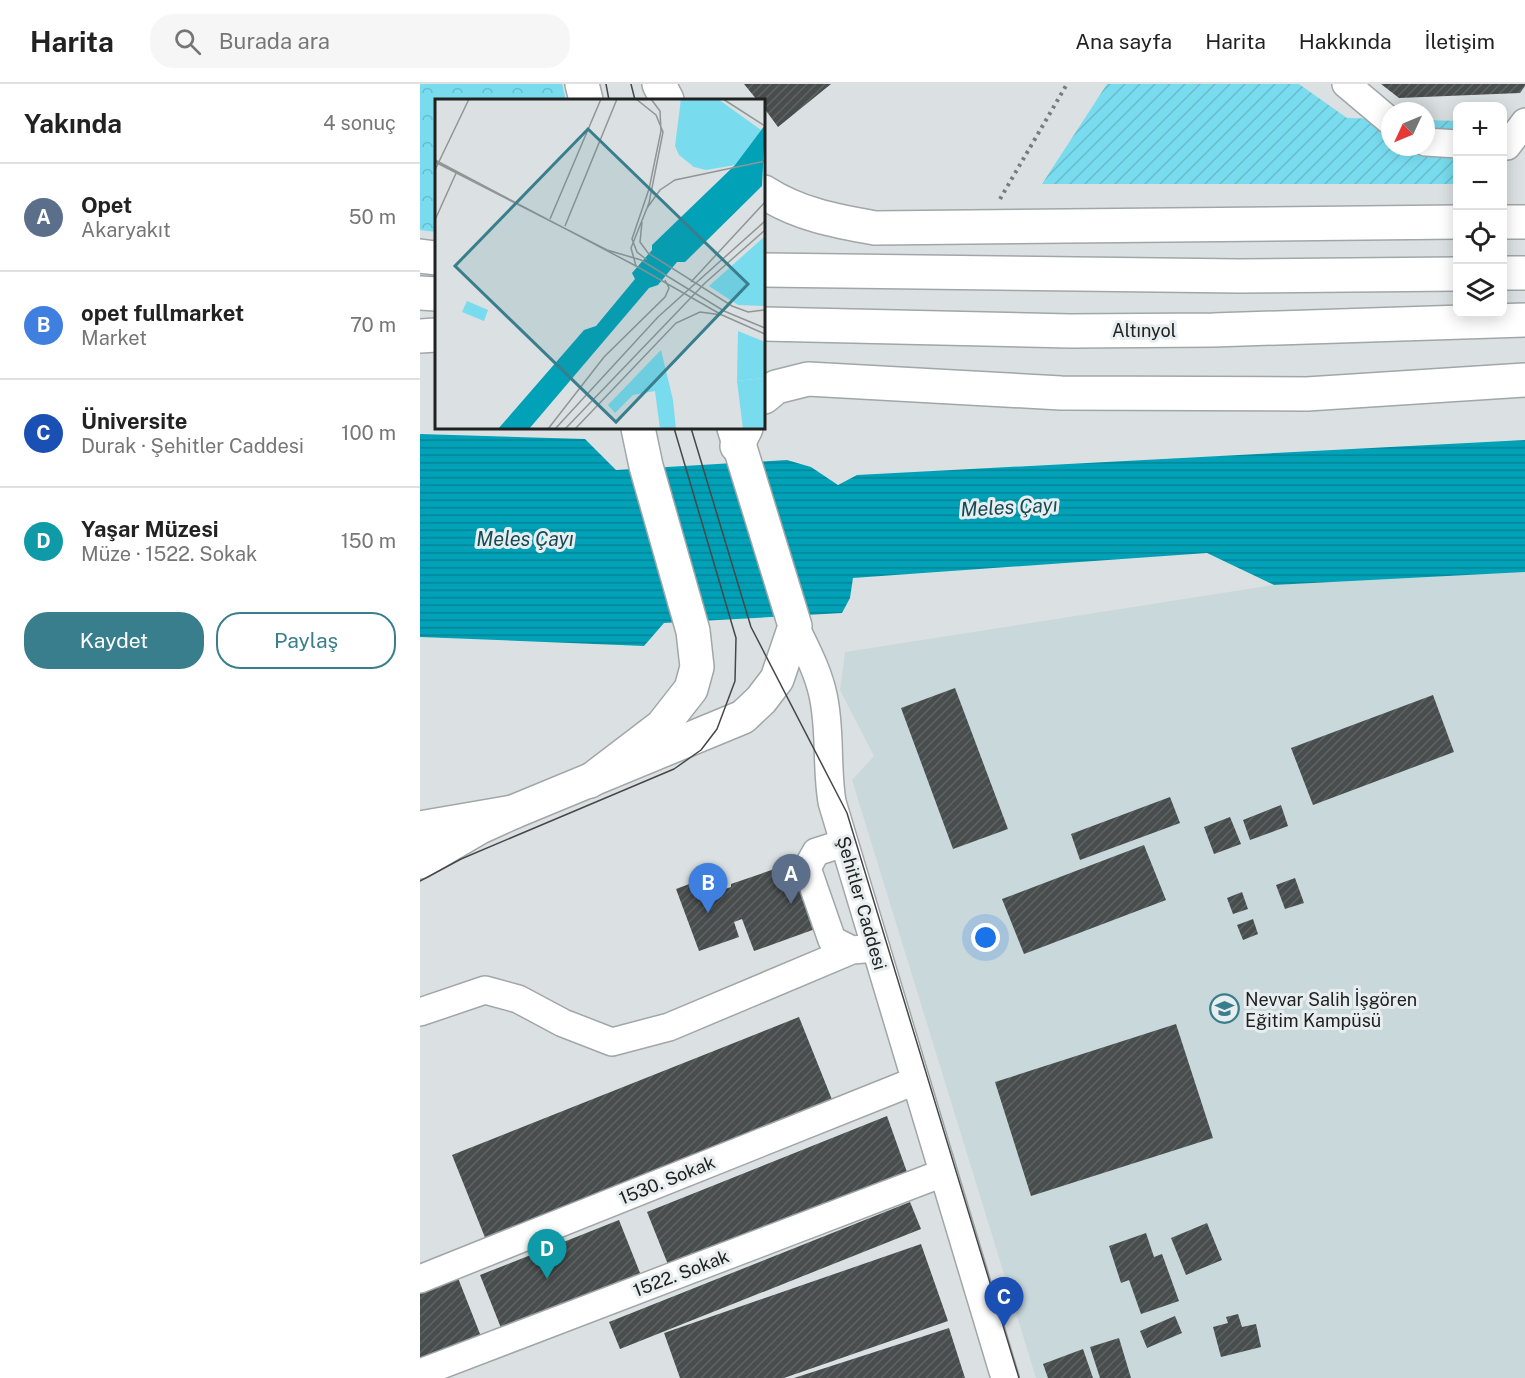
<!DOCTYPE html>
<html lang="tr">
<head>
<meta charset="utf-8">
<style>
  body { margin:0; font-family:"Public Sans",sans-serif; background:#f6f6f6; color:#222 }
  .controls { position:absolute; right:18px; top:18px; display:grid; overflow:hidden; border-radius:12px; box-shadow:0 3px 15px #0003 }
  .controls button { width:54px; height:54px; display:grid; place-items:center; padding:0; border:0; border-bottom:2px solid #e0e0e0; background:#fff; color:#222; font:30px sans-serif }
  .compass { position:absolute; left:961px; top:18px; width:54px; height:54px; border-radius:50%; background:#fff; box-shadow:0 3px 15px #0003; rotate:226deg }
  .you { position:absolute; left:566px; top:854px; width:21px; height:21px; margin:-15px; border:4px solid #fff; border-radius:50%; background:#1a73e8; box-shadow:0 0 0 9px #1a73e833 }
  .badge { display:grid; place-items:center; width:39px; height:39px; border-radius:50%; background:#397e8c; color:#fff; font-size:20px; font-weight:700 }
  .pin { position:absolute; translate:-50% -50px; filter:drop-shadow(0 2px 3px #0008) }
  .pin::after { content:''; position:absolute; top:32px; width:21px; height:18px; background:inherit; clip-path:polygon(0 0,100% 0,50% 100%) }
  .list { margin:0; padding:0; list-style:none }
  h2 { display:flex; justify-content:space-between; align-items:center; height:78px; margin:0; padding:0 24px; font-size:26px }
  h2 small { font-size:20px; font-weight:400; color:#767676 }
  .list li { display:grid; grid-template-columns:39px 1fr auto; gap:18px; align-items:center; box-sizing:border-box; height:108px; padding:0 24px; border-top:2px solid #e0e0e0 }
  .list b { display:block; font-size:22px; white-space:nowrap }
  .list p { margin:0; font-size:20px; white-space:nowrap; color:#767676 }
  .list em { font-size:20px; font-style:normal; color:#767676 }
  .actions { display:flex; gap:12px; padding:18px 24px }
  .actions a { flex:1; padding:14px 0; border:2px solid #397e8c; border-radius:24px; text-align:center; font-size:21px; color:#397e8c }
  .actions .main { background:#397e8c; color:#fff }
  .icon { flex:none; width:33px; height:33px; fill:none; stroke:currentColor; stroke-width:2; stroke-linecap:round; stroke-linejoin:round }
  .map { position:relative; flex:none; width:1105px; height:1294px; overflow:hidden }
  header { display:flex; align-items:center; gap:36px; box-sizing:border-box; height:84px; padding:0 30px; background:#fff; border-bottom:2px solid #e0e0e0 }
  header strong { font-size:28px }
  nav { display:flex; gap:33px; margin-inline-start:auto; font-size:21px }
  .search { width:420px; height:54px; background:#f6f6f6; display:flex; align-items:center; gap:15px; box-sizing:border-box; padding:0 21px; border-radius:24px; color:#767676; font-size:22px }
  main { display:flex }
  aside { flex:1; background:#fff }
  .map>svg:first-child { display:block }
  .built { fill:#c9d8db }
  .forest { fill:url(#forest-crowns) }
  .garden { fill:url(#garden-furrows) }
  .water { fill:url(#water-rules) }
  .building { fill:url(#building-hatch) }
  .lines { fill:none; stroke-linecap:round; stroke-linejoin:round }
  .minor-casing { stroke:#a1a6a8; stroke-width:30 }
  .major-casing { stroke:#a1a6a8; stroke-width:36 }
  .highway-casing { stroke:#a1a6a8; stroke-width:36 }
  .path { stroke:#787c7c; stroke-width:4; stroke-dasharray:3 4.5; stroke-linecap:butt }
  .minor { stroke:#fff; stroke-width:27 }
  .major { stroke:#fff; stroke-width:33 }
  .highway { stroke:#fff; stroke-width:33 }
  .tram { stroke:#454848; stroke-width:1.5 }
  .labels { text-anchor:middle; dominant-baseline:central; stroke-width:6; stroke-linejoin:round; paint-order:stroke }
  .street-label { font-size:18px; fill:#202222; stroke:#e8eef0 }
  .poi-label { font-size:18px; fill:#202222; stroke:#e8eef0; text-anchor:start }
  .water-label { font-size:20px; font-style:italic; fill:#154b55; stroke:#e8eef0 }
  .inset-road { fill:none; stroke:#909595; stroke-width:1.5 }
  .view { fill:#397e8c; fill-opacity:0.15; stroke:#397e8c; stroke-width:3 }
  .inset-edge { fill:none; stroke:#202222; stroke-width:3 }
</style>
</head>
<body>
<header>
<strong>Harita</strong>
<div class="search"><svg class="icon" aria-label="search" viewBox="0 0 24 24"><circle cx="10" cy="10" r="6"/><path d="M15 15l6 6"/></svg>Burada ara</div>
<nav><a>Ana sayfa</a><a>Harita</a><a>Hakkında</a><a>İletişim</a></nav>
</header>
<main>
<aside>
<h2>Yakında<small>4 sonuç</small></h2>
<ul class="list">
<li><span class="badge" style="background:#5c6f8a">A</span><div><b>Opet</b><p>Akaryakıt</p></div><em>50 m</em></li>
<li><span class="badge" style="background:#3f7fe0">B</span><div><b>opet fullmarket</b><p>Market</p></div><em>70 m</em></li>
<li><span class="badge" style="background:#1a4fb4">C</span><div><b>Üniversite</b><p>Durak · Şehitler Caddesi</p></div><em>100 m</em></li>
<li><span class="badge" style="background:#0f9aa8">D</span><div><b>Yaşar Müzesi</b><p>Müze · 1522. Sokak</p></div><em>150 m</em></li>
</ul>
<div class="actions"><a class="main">Kaydet</a><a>Paylaş</a></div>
</aside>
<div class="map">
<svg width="1105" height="1294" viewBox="0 0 1105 1294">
  <defs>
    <pattern id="forest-crowns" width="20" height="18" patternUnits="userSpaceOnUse" patternTransform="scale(1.5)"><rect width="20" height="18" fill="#78dbee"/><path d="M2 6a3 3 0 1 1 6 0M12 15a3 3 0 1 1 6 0" fill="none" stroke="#68bccc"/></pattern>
    <pattern id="garden-furrows" width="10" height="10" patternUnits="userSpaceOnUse" patternTransform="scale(1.5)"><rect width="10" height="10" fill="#78dbee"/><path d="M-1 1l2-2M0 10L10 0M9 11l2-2" fill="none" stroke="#68bccc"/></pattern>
    <pattern id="water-rules" width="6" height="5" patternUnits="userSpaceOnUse" patternTransform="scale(1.5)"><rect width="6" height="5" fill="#01a2b8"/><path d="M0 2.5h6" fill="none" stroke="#038495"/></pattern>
    <pattern id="building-hatch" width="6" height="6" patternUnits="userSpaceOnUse" patternTransform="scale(1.5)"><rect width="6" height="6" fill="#484d4e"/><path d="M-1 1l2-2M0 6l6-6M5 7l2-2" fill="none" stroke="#5f6364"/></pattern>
  </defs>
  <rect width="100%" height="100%" fill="#dbe1e2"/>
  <path class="built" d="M1105,488v806h-489l-184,-598 22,-24 -34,-66 5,-38 429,-67z"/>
  <path class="forest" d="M0,0h142l4,16h-130v132l-16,-2z"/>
  <path class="garden" d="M687,0h192l48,34 43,1v28h36v-27l31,1v63h-415z"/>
  <path class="water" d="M0,350l165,5 31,31 171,-10 24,7 27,18 19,-10 668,-35v132l-251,13 -67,-32 -354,25 -3,20 -8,15 -178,10 -20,23 -224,-9z"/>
  <path class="building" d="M324,0h87l-53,43 -14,-19v-8h-7z
    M961,0h144v2l-5,7 -121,5z
    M535,604l53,141 -55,20 -52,-141z
    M1013,611l21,57 -141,53 -22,-57z
    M750,713l10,26 -100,37 -9,-26z
    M861,721l7,21 -38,14 -7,-20z
    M810,733l11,27 -27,10 -10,-27z
    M724,761l22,55 -142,54 -22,-55z
    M375,778l23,66 -64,23 -12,-32 -8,3 5,15 -40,14 -23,-62 40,-15 6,16 9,-3v-3z
    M875,794l9,25 -19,6 -9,-24z
    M822,808l6,17 -15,5 -6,-16z
    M833,835l5,15 -15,6 -6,-15z
    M379,933l34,85 -347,138 -34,-85z
    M756,940l37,114 -182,58 -36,-114z
    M467,1032l21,59 -237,97 -24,-60z
    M490,1118l11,27 -301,120 -11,-27z
    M199,1136l23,58 -139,55 -23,-58z
    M787,1139l15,37 -36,15 -15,-37z
    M726,1149l8,24 8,-3 17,47 -38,13 -12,-34 -8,3 -12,-37z
    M501,1160l27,77 -164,57h-104l-16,-45z
    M38,1194l24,61 -62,25v-71z
    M818,1230l4,13 14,-3 5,23 -40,10 -8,-30 15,-4 -2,-6z
    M755,1232l7,17 -35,15 -7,-17z
    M529,1244l16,50h-171z
    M699,1254l12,40h-31l-10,-31z
    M663,1265l10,29h-45l-5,-14z"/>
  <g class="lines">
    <defs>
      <path id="minor" d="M926,0l44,37
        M1006,58l32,2
        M1087,62l18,-24
        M375,542c10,21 23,45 28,69 8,35 3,71 9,107l173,576
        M424,759l-28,9 -9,16 25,72 20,10 12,-1
        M0,928l65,-22 33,9 45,24 49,19 57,-15 183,-77
        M0,1195l495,-198
        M0,1289l523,-200"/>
      <path id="major" d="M0,778l60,-35 33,-15 230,-95 18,-17 16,-21 18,-53 -61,-198"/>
      <path id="highway" d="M162,0l4,16
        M239,0l8,16
        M344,108c34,22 71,29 111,36l583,-6
        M1082,138h23
        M0,172l16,2
        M344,186l475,6 219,-2
        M1082,189h23
        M0,209l16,1
        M344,240l306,7 143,-1 312,-10
        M0,252l16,-1
        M344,313l12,-10 32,-8 253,14 246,1 218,-14
        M317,362l9,-18
        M170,697l72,-55 29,-37 6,-22 -4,-36 -47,-165 -8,-38
        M0,744l93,-16"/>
    </defs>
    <use href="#minor" class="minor-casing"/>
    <use href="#major" class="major-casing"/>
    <use href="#highway" class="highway-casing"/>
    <path class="path" d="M580,115l67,-115"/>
    <use href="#minor" class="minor"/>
    <use href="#major" class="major"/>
    <use href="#highway" class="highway"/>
    <path class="tram" d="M186,0l3,16
      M211,0l4,16
      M271,344l60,199 96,186 172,565
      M0,797l41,-22 213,-90 27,-19 16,-21 18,-48 1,-43 -62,-210"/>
  </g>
  <defs>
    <symbol id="school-ring" viewBox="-11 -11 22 22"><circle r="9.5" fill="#e8eef0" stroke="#397e8c" stroke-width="1.5"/><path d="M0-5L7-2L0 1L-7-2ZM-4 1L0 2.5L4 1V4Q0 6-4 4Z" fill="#397e8c"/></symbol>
  </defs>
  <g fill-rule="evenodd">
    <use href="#school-ring" x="788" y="908" width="33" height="33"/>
  </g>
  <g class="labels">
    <g class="street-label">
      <text x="724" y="246">Altınyol</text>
      <text transform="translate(442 819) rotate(74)">Şehitler Caddesi</text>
      <text transform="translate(247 1096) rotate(-22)">1530. Sokak</text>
      <text transform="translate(261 1189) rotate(-21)">1522. Sokak</text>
    </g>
    <g class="poi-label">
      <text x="825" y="915">Nevvar Salih İşgören<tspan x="825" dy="21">Eğitim Kampüsü</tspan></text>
    </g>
    <g class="water-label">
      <text transform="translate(589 423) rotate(-3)">Meles Çayı</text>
      <text x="105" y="455">Meles Çayı</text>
    </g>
  </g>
  <g transform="translate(15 15)">
    <rect width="330" height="330" fill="#dbe1e2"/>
    <path d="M246,0h37l43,31 -26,35 -29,5 -12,-3 -15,-12 -4,-9zM330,279v51h-22l-6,-48z" fill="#78dbee"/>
    <path d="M330,137v70l-27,-1 -29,-19z" fill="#78dbee"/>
    <path d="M303,232l27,11v36l-28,3z" fill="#78dbee"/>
    <path d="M226,251l12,50 3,29h-16l-5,-38 -22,4 -18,18 -7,-8z" fill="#78dbee"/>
    <path d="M32,202l21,9 -4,11 -22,-9z" fill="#78dbee"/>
    <path d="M330,26l-3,61 -77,76h-8l-19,23 -9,3 -120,141h-31l86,-99 12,-4 39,-47 -3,-6 20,-23v-5l83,-80z" fill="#01a2b8"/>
    <path class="inset-road" d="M201,0l20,16 7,17 -14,71 -18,45 5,18 86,49 43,19M288,0l42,27M0,61l201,106M0,63l172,88 34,10 83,51 41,17M0,71l34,-71M212,109l13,-18 15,-10 90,-19M115,120l51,-120M0,121l22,-49M207,123l-2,20 8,11 84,53 16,6 17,-2M130,127l52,-127M212,161l-10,-8 -5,-13 17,-50 12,-58 -1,-20 -9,-12M256,183l74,-80M113,330l56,-72 61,-60 4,-9 -4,-8M120,330l103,-112 107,-96M130,330l140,-146 60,-53M140,330l101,-106 24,-11 22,3"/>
    <path class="view" d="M153,30l160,155 -132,138 -161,-156z"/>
    <rect width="330" height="330" class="inset-edge"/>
  </g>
</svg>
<div class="controls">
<button>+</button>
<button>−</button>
<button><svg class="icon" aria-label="locate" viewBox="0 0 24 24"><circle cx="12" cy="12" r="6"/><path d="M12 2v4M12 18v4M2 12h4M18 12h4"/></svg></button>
<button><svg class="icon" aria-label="layers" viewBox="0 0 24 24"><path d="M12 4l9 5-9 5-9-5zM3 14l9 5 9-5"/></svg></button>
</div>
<svg class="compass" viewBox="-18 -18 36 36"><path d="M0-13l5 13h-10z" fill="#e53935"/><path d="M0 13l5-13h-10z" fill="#767676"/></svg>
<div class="you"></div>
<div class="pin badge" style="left:371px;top:820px;background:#5c6f8a">A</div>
<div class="pin badge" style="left:288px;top:829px;background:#3f7fe0">B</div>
<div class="pin badge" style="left:584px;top:1243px;background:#1a4fb4">C</div>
<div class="pin badge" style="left:127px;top:1195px;background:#0f9aa8">D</div>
</div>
</main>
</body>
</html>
